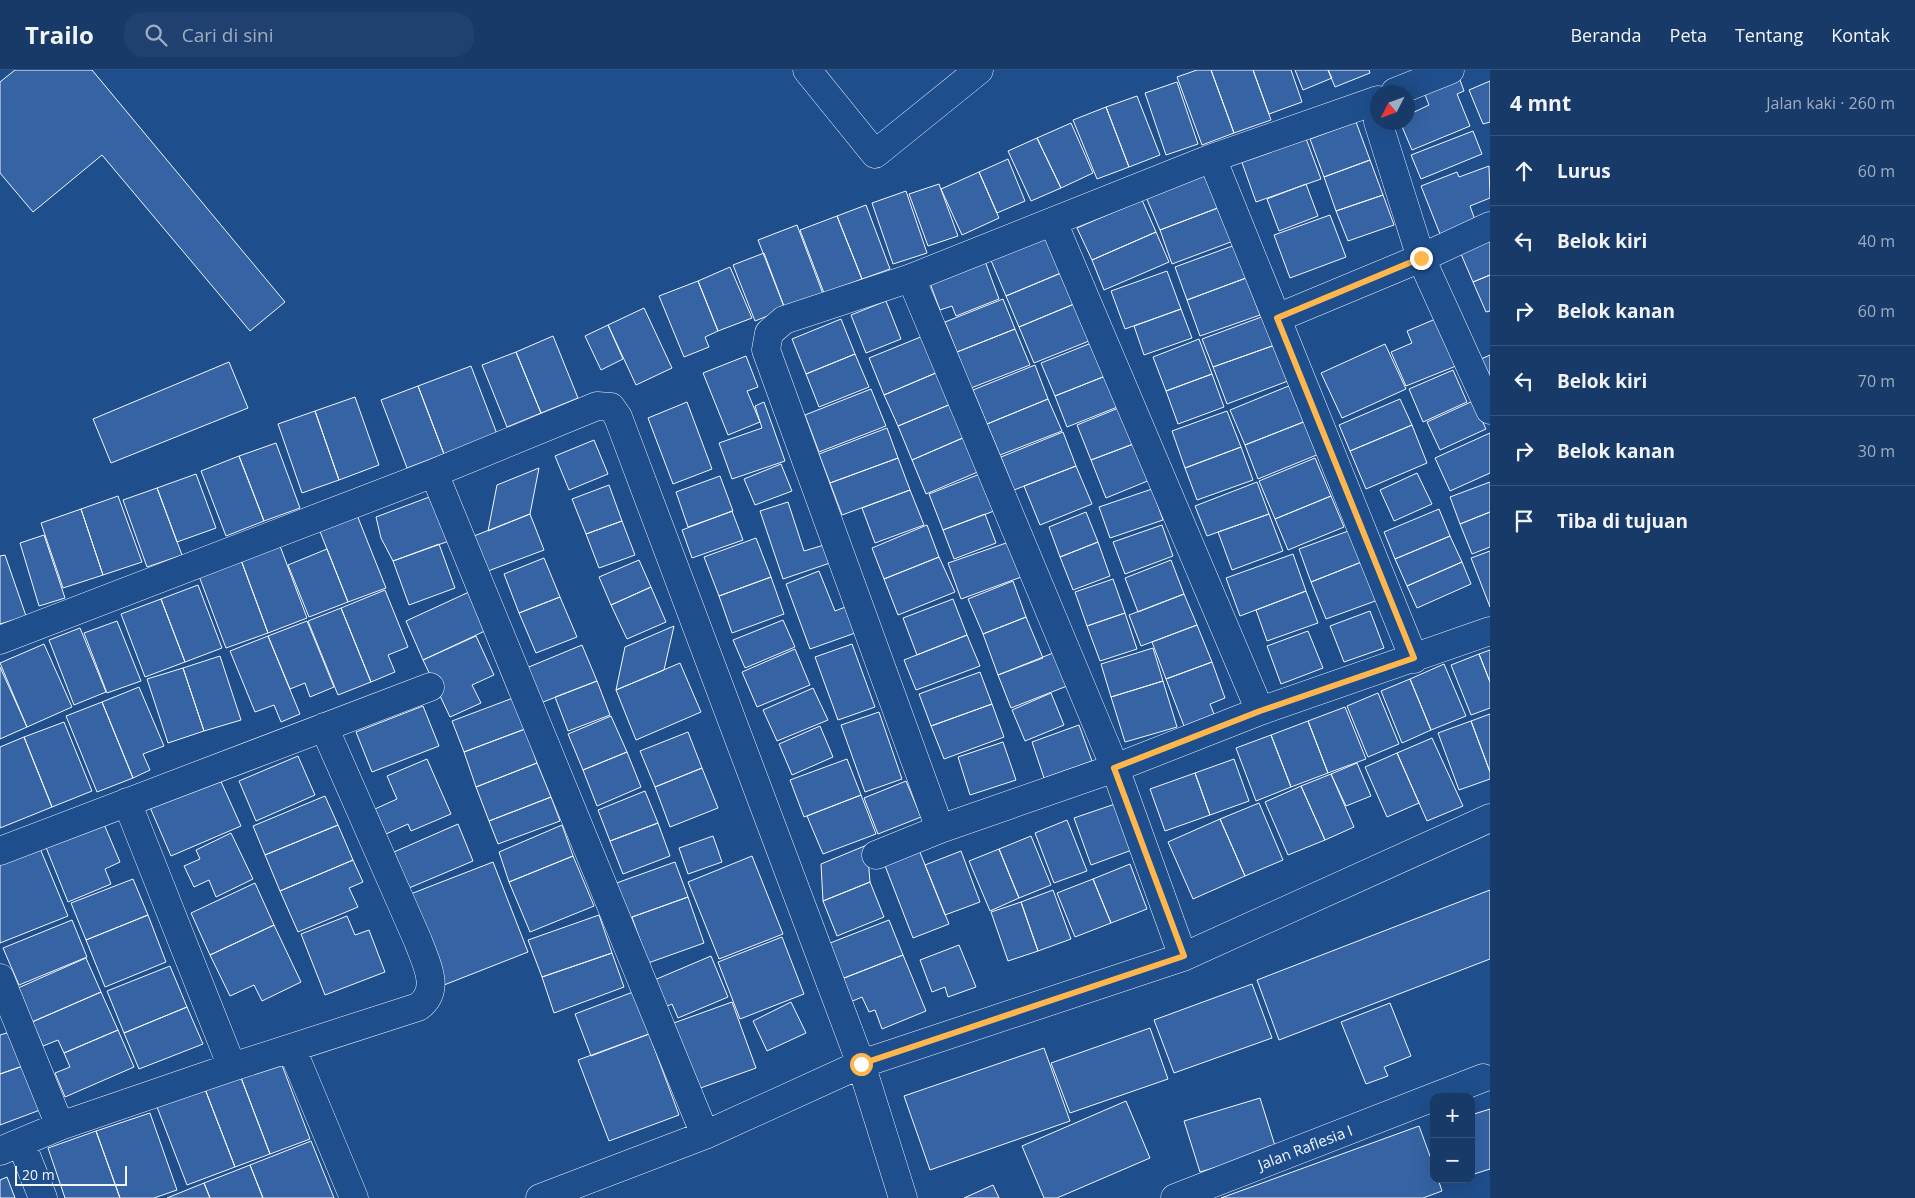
<!DOCTYPE html>
<html lang="id">
<head>
<meta charset="utf-8">
<style>
  body { margin:0; font-family:"Open Sans",sans-serif; background:#20416f; color:#f1f3f6 }
  .controls { position:absolute; right:15px; bottom:15px; display:grid; overflow:hidden; border-radius:10px; box-shadow:0 5px 20px #0002 }
  .controls button { width:45px; height:45px; display:grid; place-items:center; padding:0; border:0; border-bottom:1px solid #36547d; background:#173a69; color:#f1f3f6; font:25px sans-serif }
  .compass { position:absolute; left:1370px; top:15px; width:45px; height:45px; border-radius:50%; background:#173a69; box-shadow:0 5px 20px #0002; rotate:228deg }
  .scale { position:absolute; left:15px; bottom:12px; width:112px; box-sizing:border-box; padding-left:5px; border:2px solid #f2f6ff; border-top:0; font-size:14px; line-height:18px; white-space:nowrap; color:#f2f6ff; -webkit-text-stroke:4px #1f4e8c; paint-order:stroke }
  .stop { position:absolute; width:15px; height:15px; margin:-11px; border:4px solid #ffb74d; border-radius:50%; background:#fff }
  .stop.end { background:#ffb74d; border-color:#fff; box-shadow:0 1px 5px #0008 }
  .list { margin:0; padding:0; list-style:none }
  h2 { display:flex; justify-content:space-between; align-items:center; height:65px; margin:0; padding:0 20px; font-size:21px }
  h2 small { font-size:16px; font-weight:400; color:#9eadc0 }
  .list li { display:grid; grid-template-columns:32px 1fr auto; gap:15px; align-items:center; box-sizing:border-box; height:70px; padding:0 20px; border-top:1px solid #36547d }
  .list b { display:block; font-size:19px; white-space:nowrap }
  .list em { font-size:16px; font-style:normal; color:#9eadc0 }
  .icon { flex:none; width:28px; height:28px; fill:none; stroke:currentColor; stroke-width:2; stroke-linecap:round; stroke-linejoin:round }
  .map { position:relative; flex:none; width:1490px; height:1128px; overflow:hidden }
  header { display:flex; align-items:center; gap:30px; box-sizing:border-box; height:70px; padding:0 25px; background:#173a69; border-bottom:1px solid #36547d }
  header strong { font-size:24px }
  nav { display:flex; gap:28px; margin-inline-start:auto; font-size:18px }
  .search { width:350px; height:45px; background:#20416f; display:flex; align-items:center; gap:12px; box-sizing:border-box; padding:0 18px; border-radius:20px; color:#9eadc0; font-size:19px }
  main { display:flex }
  aside { flex:1; background:#173a69 }
  .map>svg:first-child { display:block }
  .building { fill:#3563a3; stroke:#f2f6ff }
  .lines { fill:none; stroke-linecap:round; stroke-linejoin:round }
  .minor-casing { stroke:#f2f6ff; stroke-width:29 }
  .minor { stroke:#1f4e8c; stroke-width:28 }
  .route { stroke:#ffb74d; stroke-width:6 }
  .labels { text-anchor:middle; dominant-baseline:central; stroke-width:4; stroke-linejoin:round; paint-order:stroke }
  .street-label { font-size:15px; fill:#f2f6ff; stroke:#1f4e8c }
</style>
</head>
<body>
<header>
<strong>Trailo</strong>
<div class="search"><svg class="icon" aria-label="search" viewBox="0 0 24 24"><circle cx="10" cy="10" r="6"/><path d="M15 15l6 6"/></svg>Cari di sini</div>
<nav><a>Beranda</a><a>Peta</a><a>Tentang</a><a>Kontak</a></nav>
</header>
<main>
<div class="map">
<svg width="1490" height="1128" viewBox="0 0 1490 1128">
  <rect width="100%" height="100%" fill="#1f4e8c"/>
  <path class="building" d="M15,0h77l193,232 -35,29 -148,-176 -69,57 -33,-39v-91z
    M1197,0h14l23,63 -32,12 -25,-68z
    M1211,0h42l18,50 -37,13z
    M1253,0h38l11,32 -33,12z
    M1295,0h33l4,8 -29,12z
    M1328,0h41l1,3 -35,14z
    M1457,2l7,19 -7,3 13,32 -58,24 -12,-28h8v-7l21,-10 -7,-18z
    M1490,11v41l-7,2 -14,-34z
    M1177,12l21,62 -32,11 -21,-62z
    M1137,26l23,59 -31,12 -23,-60z
    M1106,37l23,60 -32,12 -24,-59z
    M1356,52l14,38 -46,17 -14,-38z
    M1071,53l22,50 -32,15 -24,-50z
    M1473,61l9,23 -61,25 -10,-24z
    M1304,63l17,46 -65,23 -16,-45z
    M1037,68l24,50 -30,13 -23,-50z
    M1008,89l17,42 -28,12 -18,-41z
    M1370,90l13,35 -47,16 -12,-34z
    M1489,96l1,32 -20,8 5,14 -35,14 -19,-48 36,-14 2,5z
    M979,102l20,46 -37,17 -21,-46z
    M1210,102l13,34 -63,24 -14,-33z
    M939,114l19,52 -30,10 -19,-52z
    M1306,114l12,32 -39,15 -12,-32z
    M906,121l21,62 -34,11 -21,-61z
    M1383,125l11,30 -46,16 -12,-30z
    M1142,130l14,32 -64,28 -15,-32z
    M866,135l24,64 -28,10 -25,-63z
    M1223,136l13,34 -64,24 -12,-34z
    M1330,145l16,42 -56,21 -16,-43z
    M837,146l25,63 -38,14 -24,-63z
    M797,155l26,69 -38,15 -27,-69z
    M1156,162l13,30 -65,28 -12,-30z
    M1046,166l15,37 -55,23 -16,-38z
    M1490,171v34l-17,7 -12,-28z
    M1235,175l11,33 -59,22 -12,-33z
    M764,183l21,56 -30,12 -22,-56z
    M982,183l17,46 -43,17 -4,-10 -12,4 -12,-32z
    M730,197l22,51 -34,13 -20,-50z
    M1167,201l14,38 -56,20 -14,-38z
    M1061,203l13,31 -55,23 -13,-31z
    M1490,205v36l-4,1 -13,-30z
    M1246,208l14,37 -60,21 -13,-36z
    M698,211l20,50 -13,6 4,10 -25,10 -25,-61z
    M1003,229l12,30 -58,23 -12,-30z
    M886,231l15,38 -35,14 -15,-38z
    M1074,234l15,37 -55,22 -15,-36z
    M644,238l28,60 -36,17 -28,-60z
    M1181,239l11,29 -48,17 -10,-29z
    M1445,245l11,51 -50,20 -15,-34 21,-9 -5,-12z
    M1264,246l11,29 -62,22 -11,-28z
    M841,249l14,35 -49,20 -14,-35z
    M608,255l15,34 -22,11 -16,-34z
    M1015,259l15,36 -59,23 -14,-36z
    M553,266l25,62 -37,15 -25,-61z
    M923,266l15,36 -54,23 -15,-37z
    M1199,269l13,35 -46,17 -13,-34z
    M1099,270l14,33 -58,23 -14,-33z
    M1385,274l21,45 -64,29 -21,-45z
    M1275,275l13,36 -61,23 -14,-37z
    M516,282l25,61 -34,14 -25,-62z
    M855,284l14,33 -50,20 -13,-33z
    M1490,285v26l-9,-22z
    M746,286l12,31 -11,4 13,31 -32,13 -25,-62z
    M229,292l19,46 -137,55 -18,-44z
    M1035,295l13,34 -61,25 -14,-34z
    M471,296l26,68 -53,20 -26,-68z
    M1453,300l14,32 -44,20 -14,-33z
    M938,302l13,32 -53,22 -14,-31z
    M1113,303l12,31 -58,23 -12,-31z
    M1212,304l12,33 -46,17 -12,-33z
    M1291,315l15,36 -61,24 -15,-35z
    M418,316l26,68 -37,14 -26,-68z
    M871,319l15,37 -67,26 -14,-37z
    M355,327l24,68 -40,15 -24,-69z
    M1048,329l14,32 -62,24 -13,-31z
    M1400,329l12,26 -62,26 -11,-26z
    M1473,331l13,28 -46,21 -13,-28z
    M687,332l25,67 -39,15 -25,-66z
    M764,332l21,59 -53,18 -13,-36 43,-15 -7,-22z
    M951,334l14,33 -53,23 -14,-34z
    M1121,337l15,36 -45,17 -14,-35z
    M315,341l24,69 -37,13 -24,-69z
    M1227,341l14,36 -56,21 -13,-37z
    M1306,351l13,33 -61,25 -13,-34z
    M1412,355l15,38 -61,26 -16,-38z
    M887,358l11,30 -68,25 -11,-29z
    M1063,362l13,34 -62,24 -13,-33z
    M1490,363v40l-40,18 -15,-33z
    M965,367l15,34 -54,23 -14,-34z
    M594,370l14,34 -39,16 -14,-34z
    M276,373l24,65 -36,13 -25,-65z
    M1136,373l14,37 -44,18 -15,-38z
    M1241,377l12,33 -56,20 -12,-32z
    M239,386l25,65 -38,15 -25,-65z
    M898,388l12,32 -68,25 -12,-32z
    M1315,388l16,38 -56,23 -16,-38z
    M781,394l11,27 -37,14 -11,-26z
    M1076,396l16,38 -52,21 -16,-39z
    M539,398l-9,46 -42,17 9,-46z
    M1417,403l15,31 -38,17 -14,-31z
    M196,404l20,54 -39,14 -20,-54z
    M980,404l14,37 -51,19 -14,-36z
    M720,406l13,35 -45,16 -12,-35z
    M1257,412l12,32 -62,22 -12,-30z
    M1490,412v30l-30,12 -10,-27z
    M609,415l13,36 -36,13 -14,-35z
    M157,418l25,67 -35,12 -24,-67z
    M1152,419l11,31 -53,18 -11,-31z
    M910,420l14,35 -49,18 -13,-35z
    M118,426l24,66 -39,13 -22,-66z
    M432,426l17,45 -56,20 -12,-23 -5,-21z
    M1331,426l13,31 -56,23 -13,-31z
    M788,432l16,49 20,-6 6,18 -47,16 -23,-68z
    M81,439l22,66 -40,13 -22,-65z
    M1439,439l11,27 -55,23 -11,-27z
    M732,441l11,29 -51,18 -10,-28z
    M1086,442l12,30 -38,15 -11,-30z
    M1490,442v35l-18,7 -12,-30z
    M530,444l14,36 -56,21 -14,-35z
    M985,444l11,29 -42,16 -11,-29z
    M1269,444l14,37 -51,19 -14,-38z
    M357,445l29,73 -38,14 -29,-73z
    M622,451l13,34 -36,13 -13,-34z
    M927,455l12,32 -55,22 -12,-31z
    M1162,455l11,31 -48,18 -12,-32z
    M1351,460l13,31 -53,21 -12,-33z
    M44,465l21,63 -26,8 -19,-63z
    M1450,466l12,26 -55,24 -12,-27z
    M756,468l15,39 -52,19 -15,-39z
    M1012,471l12,35 -63,23 -13,-36z
    M1098,472l12,34 -37,14 -13,-33z
    M439,474l16,44 -46,17 -16,-44z
    M280,476l27,72 -39,15 -27,-73z
    M327,479l21,53 -39,15 -21,-52z
    M1490,481v56l-19,-49z
    M1293,484l13,37 -66,25 -14,-38z
    M5,485l21,61 -26,8v-68z
    M939,487l16,35 -57,23 -14,-36z
    M544,488l16,39 -41,16 -15,-39z
    M241,490l27,73 -42,15 -27,-72z
    M639,490l12,27 -40,18 -12,-28z
    M1171,490l13,34 -46,18 -13,-34z
    M1364,491l14,39 -52,19 -15,-37z
    M1462,492l9,22 -54,24 -10,-22z
    M819,501l16,40 13,-5 10,26 -48,17 -24,-65z
    M771,507l13,37 -52,19 -13,-37z
    M1113,509l12,34 -38,13 -12,-34z
    M1013,511l13,36 -43,17 -15,-35z
    M198,515l24,63 -37,14 -24,-63z
    M651,517l15,35 -39,17 -16,-34z
    M385,520l23,57 -20,8 7,17 -24,10 -30,-74z
    M1306,521l12,32 -51,18 -11,-31z
    M469,522l18,38 -64,30 -17,-39z
    M1184,524l13,31 -56,21 -12,-31z
    M560,527l17,40 -41,16 -17,-40z
    M161,529l24,63 -40,15 -24,-63z
    M953,529l14,36 -50,20 -14,-37z
    M341,538l30,74 -33,13 -30,-74z
    M1370,541l14,37 -40,14 -14,-36z
    M1125,543l12,36 -37,12 -13,-35z
    M1026,547l17,41 -45,17 -15,-41z
    M783,550l12,27 -50,21 -12,-28z
    M117,551l24,60 -34,12 -23,-60z
    M307,551l27,66 -24,10 -5,-14 -15,6 -22,-53z
    M1197,555l15,37 -46,17 -14,-37z
    M674,556l-10,44 -48,20 9,-43z
    M80,558l26,64 -32,13 -25,-65z
    M1308,561l15,37 -42,16 -14,-38z
    M967,565l13,31 -64,24 -12,-30z
    M268,566l32,78 -19,8 -7,-17 -19,7 -25,-61z
    M476,566l18,39 -22,10 9,18 -31,14 -27,-57z
    M44,574l28,63 -45,20 -27,-64z
    M852,574l23,63 -37,13 -23,-63z
    M582,575l15,36 -59,23 -14,-35z
    M1153,578l10,33 -52,16 -10,-33z
    M795,579l15,36 -53,22 -15,-35z
    M1490,580v32l-11,-28z
    M1053,583l14,33 -56,22 -13,-33z
    M1479,584l11,28v26l-19,7 -20,-50z
    M220,586l21,64 -37,11 -21,-63z
    M1212,592l13,36 -15,6 4,10 -30,12 -18,-47z
    M680,593l21,49 -65,28 -20,-50z
    M1444,594l22,52 -35,14 -21,-51z
    M0,597l27,60 -27,12z
    M183,598l21,63 -36,12 -21,-64z
    M980,602l12,32 -61,22 -12,-32z
    M1410,609l21,51 -29,13 -21,-52z
    M597,611l13,34 -42,16 -13,-34z
    M1163,611l14,46 -52,15 -14,-45z
    M139,617l25,59 -21,8 7,16 -17,8 -31,-76z
    M813,618l15,32 -51,21 -14,-31z
    M1051,623l13,32 -39,16 -13,-31z
    M1378,623l21,51 -31,13 -21,-51z
    M513,628l12,31 -61,23 -12,-31z
    M102,632l31,76 -36,14 -31,-76z
    M992,634l12,33 -60,22 -13,-33z
    M423,636l16,40 -67,26 -16,-40z
    M1345,637l21,52 -38,14 -20,-52z
    M879,642l23,67 -37,13 -24,-67z
    M1490,644v58l-19,-51z
    M611,646l16,36 -44,18 -15,-36z
    M1308,651l20,52 -37,14 -20,-52z
    M1471,651l19,51v7l-31,11 -21,-57z
    M64,652l28,69 -40,16 -28,-70z
    M1079,655l13,36 -48,17 -12,-36z
    M820,656l13,31 -41,18 -13,-31z
    M525,659l12,34 -61,24 -12,-35z
    M688,662l14,36 -47,19 -15,-36z
    M1271,665l20,52 -35,14 -20,-53z
    M24,667l28,70 -52,21v-81z
    M1432,668l31,68 -36,15 -30,-68z
    M1003,672l13,38 -46,15 -12,-38z
    M627,682l14,35 -44,19 -14,-36z
    M1397,683l22,50 -32,14 -22,-50z
    M298,686l17,39 -59,26 -17,-40z
    M427,689l24,55 -40,17 -3,-7 -22,10 -11,-25 22,-10 -10,-23z
    M847,689l14,36 -57,22 -14,-37z
    M1234,689l15,42 -39,14 -15,-42z
    M537,693l14,34 -62,24 -13,-34z
    M1357,693l14,33 -25,10 -15,-32z
    M702,698l16,40 -48,19 -15,-40z
    M1195,703l15,42 -45,16 -15,-42z
    M1331,704l23,53 -29,13 -24,-54z
    M218,705l23,51 -70,30 -22,-51z
    M906,711l15,36 -43,17 -14,-36z
    M1301,716l24,54 -37,15 -23,-53z
    M645,721l13,32 -48,18 -12,-31z
    M861,725l15,39 -53,20 -16,-38z
    M325,726l13,29 -73,30 -12,-29z
    M551,727l9,24 -62,23 -9,-23z
    M1259,733l24,57 -38,16 -25,-57z
    M1115,734l17,46 -41,15 -17,-47z
    M101,747l19,45 -15,7 6,15 -43,18 -25,-62z
    M1220,749l25,57 -52,23 -25,-57z
    M1067,750l20,51 -33,12 -19,-50z
    M658,753l12,33 -47,18 -13,-33z
    M458,754l15,37 -64,27 -15,-36z
    M338,755l15,35 -73,31 -15,-36z
    M562,755l11,31 -64,26 -10,-30z
    M231,763l22,46 -37,18 -7,-17 -15,7 -10,-21 16,-7 -4,-9z
    M713,766l9,26 -34,12 -9,-26z
    M1031,766l20,49 -32,13 -20,-49z
    M867,775l3,37 -47,19 -2,-37z
    M39,776l29,70 -68,27v-81z
    M999,779l20,49 -29,13 -21,-50z
    M919,780l30,74 -36,14 -29,-75z
    M961,781l19,51 -35,13 -20,-50z
    M573,786l21,50 -64,26 -21,-50z
    M752,786l31,78 -64,25 -31,-77z
    M353,790l10,22 -14,6 9,19 -60,25 -18,-41z
    M493,792l35,90 -84,33 -36,-90z
    M675,792l13,35 -64,23 -13,-35z
    M1130,794l17,45 -36,14 -18,-44z
    M133,809l15,36 -62,25 -15,-37z
    M1093,809l18,44 -36,14 -18,-44z
    M870,812l14,35 -47,19 -14,-35z
    M255,813l19,42 -64,30 -19,-42z
    M1053,820l18,49 -33,12 -17,-49z
    M1490,820v69l-211,81 -22,-60z
    M688,827l16,46 -56,20 -16,-46z
    M1021,832l17,49 -30,10 -17,-49z
    M148,845l18,47 -61,25 -19,-47z
    M599,845l13,38 -70,24 -14,-37z
    M347,846l8,19 14,-5 16,42 -60,23 -24,-61z
    M72,850l15,37 -68,28 -16,-37z
    M889,850l14,35 -64,25 -14,-35z
    M274,855l27,57 -39,19 -8,-16 -24,11 -20,-41z
    M782,867l22,57 -64,25 -22,-57z
    M959,875l17,42 -28,10 -3,-10 -13,5 -12,-32z
    M612,883l12,34 -70,26 -12,-36z
    M903,885l23,56 -44,18 -7,-19 -6,2 -7,-15 -14,6 -9,-23z
    M711,886l17,41 -50,21 -6,-14 -9,4 -11,-27z
    M86,888l15,34 -69,30 -14,-34z
    M170,896l17,41 -63,26 -17,-42z
    M1252,914l20,54 -98,35 -20,-53z
    M101,922l17,38 -54,23 -6,-13 -15,6 -11,-24z
    M633,922l16,42 -58,22 -16,-42z
    M732,932l24,66 -61,22 -24,-66z
    M791,932l15,31 -39,18 -14,-30z
    M1390,933l21,53 -27,11 4,9 -22,8 -25,-62z
    M187,937l16,37 -64,25 -15,-36z
    M1150,958l18,51 -98,34 -19,-50z
    M118,960l16,37 -69,30 -10,-24 15,-6 -6,-14z
    M10,962l13,34 -23,8v-39z
    M649,964l30,81 -70,26 -31,-81z
    M1044,978l26,73 -140,49 -26,-74z
    M280,990l30,79 -40,15 -30,-79z
    M23,996l17,44 -40,15v-51z
    M240,1005l30,79 -35,13 -30,-78z
    M205,1019l30,78 -48,18 -30,-78z
    M1260,1028l16,51 -76,23 -16,-51z
    M1126,1031l24,57 -93,40h-13l-22,-52z
    M1490,1039v60l-19,6v-60z
    M150,1043l27,77 -23,8h-34l-24,-67z
    M1419,1056l15,41v12h4l4,12 -19,7h-202z
    M96,1061l24,67h-55l-17,-50z
    M311,1071l23,57h-71l-13,-33z
    M250,1095l13,33h-53l-6,-15z
    M7,1107l8,21h-15v-18z
    M204,1113l6,15h-43z
    M993,1115l6,13h-35z"/>
  <g class="lines">
    <defs>
      <path id="minor" d="M807,0l68,84 104,-84
        M1395,22l55,-22
        M1378,52l43,136 69,152
        M1212,88l202,501
        M1053,152l207,489
        M911,208l204,490 68,189
        M1277,248l144,-60 69,-32
        M434,403l271,662
        M0,570l434,-167 163,-67 14,1 7,10 243,647 42,134
        M127,732l105,265
        M940,759l-174,-479 3,-17 15,-13 127,-42 301,-120 166,-58
        M0,781l430,-164
        M876,785l64,-26 175,-61 145,-57 230,-80
        M0,908l60,148
        M292,979l62,149
        M1434,1027l49,-19
        M21,1073l22,55
        M0,1081l60,-25 172,-59 186,-60c24,-17 8,-44 0,-66l-94,-214
        M540,1128l165,-63 156,-71 322,-107 307,-139
        M1175,1128l259,-101"/>
    </defs>
    <use href="#minor" class="minor-casing"/>
    <use href="#minor" class="minor"/>
  </g>
  <g class="lines">
    <path class="route" d="M861,994l323,-108 -70,-188 146,-57 154,-53 -137,-340 144,-60"/>
  </g>
  <g class="labels">
    <g class="street-label">
      <text transform="translate(1305 1077) rotate(-21)">Jalan Raflesia I</text>
    </g>
  </g>
</svg>
<div class="controls">
<button>+</button>
<button>−</button>
</div>
<svg class="compass" viewBox="-18 -18 36 36"><path d="M0-13l5 13h-10z" fill="#e53935"/><path d="M0 13l5-13h-10z" fill="#9eadc0"/></svg>
<div class="scale">20 m</div>
<div class="stop" style="left:861px;top:994px"></div>
<div class="stop end" style="left:1421px;top:188px"></div>
</div>
<aside>
<h2>4 mnt<small>Jalan kaki · 260 m</small></h2>
<ul class="list">
<li><svg class="icon" aria-label="ahead" viewBox="0 0 24 24"><path d="M12 20V5M6 11l6-6 6 6"/></svg><div><b>Lurus</b></div><em>60 m</em></li>
<li><svg class="icon" aria-label="left" viewBox="0 0 24 24"><path d="M17 20v-9H6M10 6l-5 5 5 5"/></svg><div><b>Belok kiri</b></div><em>40 m</em></li>
<li><svg class="icon" aria-label="right" viewBox="0 0 24 24"><path d="M7 20v-9h11M14 6l5 5-5 5"/></svg><div><b>Belok kanan</b></div><em>60 m</em></li>
<li><svg class="icon" aria-label="left" viewBox="0 0 24 24"><path d="M17 20v-9H6M10 6l-5 5 5 5"/></svg><div><b>Belok kiri</b></div><em>70 m</em></li>
<li><svg class="icon" aria-label="right" viewBox="0 0 24 24"><path d="M7 20v-9h11M14 6l5 5-5 5"/></svg><div><b>Belok kanan</b></div><em>30 m</em></li>
<li><svg class="icon" aria-label="arrive" viewBox="0 0 24 24"><path d="M6 21V4h12l-3 4 3 4H6"/></svg><div><b>Tiba di tujuan</b></div></li>
</ul>
</aside>
</main>
</body>
</html>
